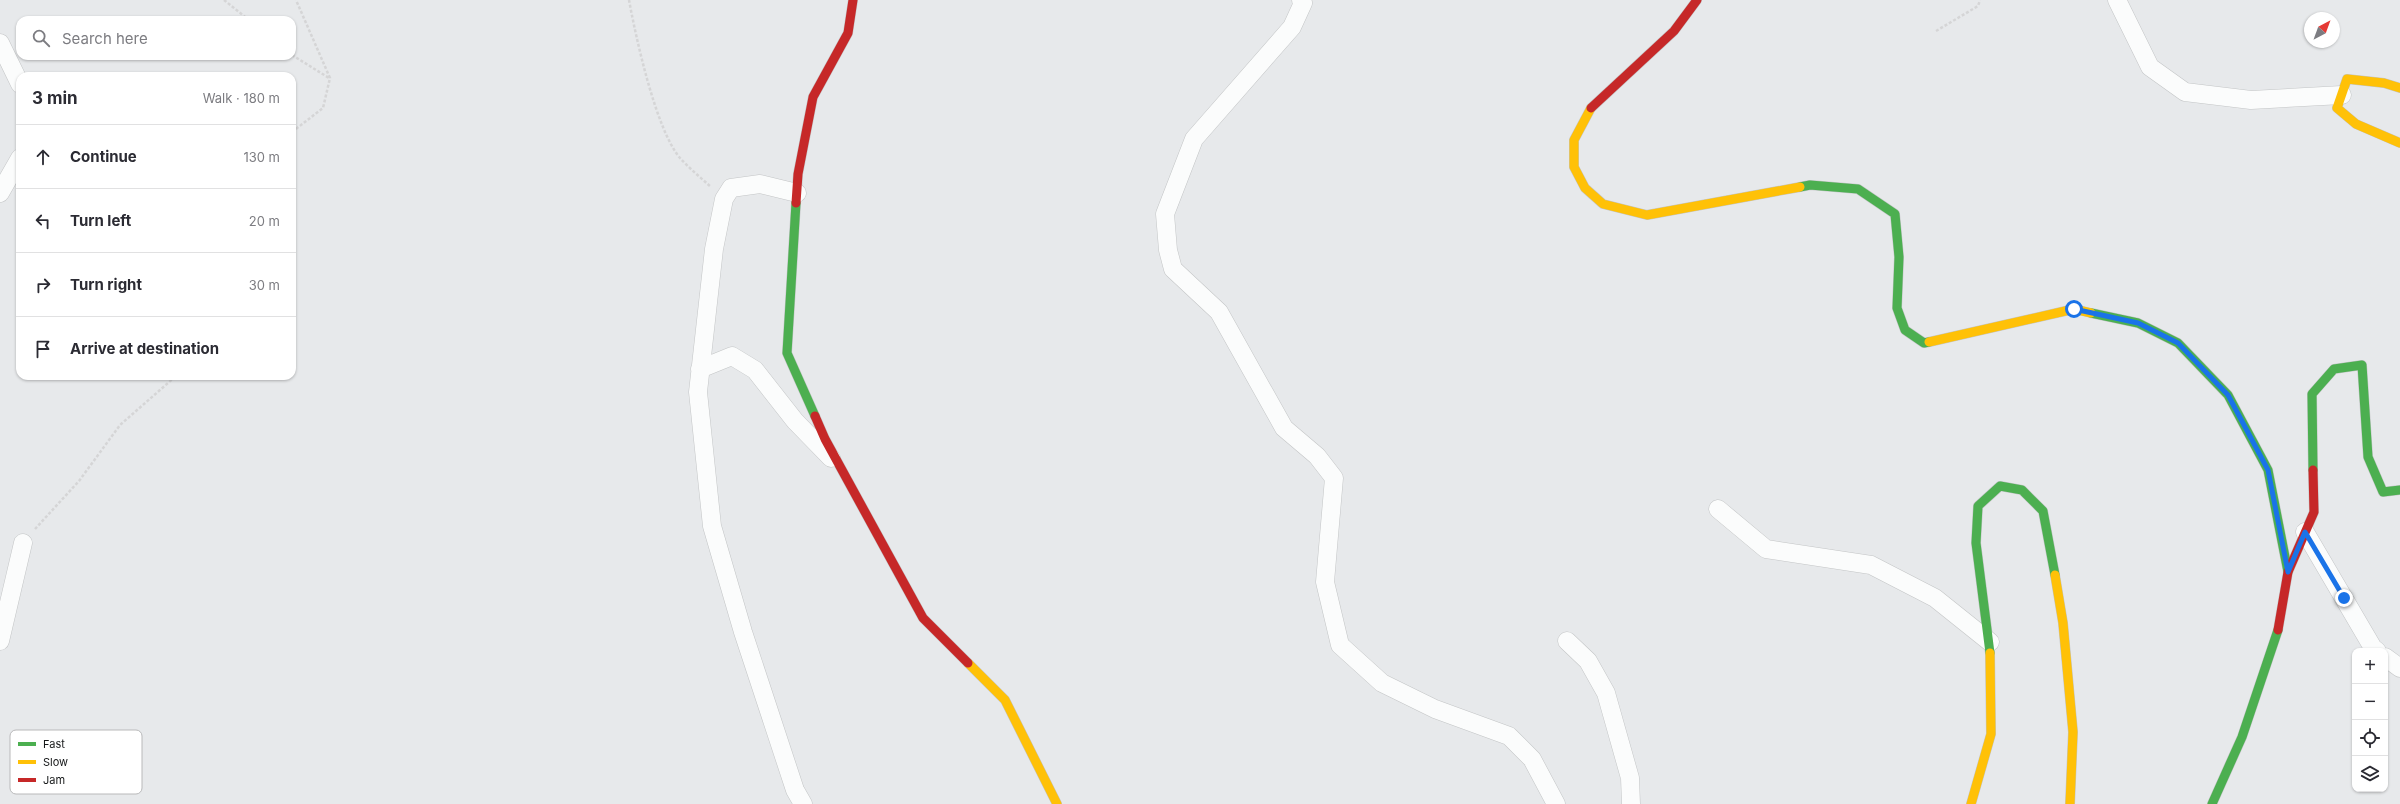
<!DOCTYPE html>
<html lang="en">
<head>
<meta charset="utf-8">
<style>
  body { margin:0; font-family:Inter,sans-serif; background:#f2f2f3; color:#2b2b33 }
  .controls { position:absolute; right:12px; bottom:12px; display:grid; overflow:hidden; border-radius:8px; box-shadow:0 1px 3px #0004 }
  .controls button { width:36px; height:36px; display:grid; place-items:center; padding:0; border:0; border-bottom:1px solid #e1e1e2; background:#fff; color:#2b2b33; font:20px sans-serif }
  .compass { position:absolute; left:2304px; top:12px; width:36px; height:36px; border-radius:50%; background:#fff; box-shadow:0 1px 3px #0004; rotate:41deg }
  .stop { position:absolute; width:12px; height:12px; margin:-9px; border:3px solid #1a73e8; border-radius:50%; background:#fff }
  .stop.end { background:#1a73e8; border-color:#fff; box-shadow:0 1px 4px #0008 }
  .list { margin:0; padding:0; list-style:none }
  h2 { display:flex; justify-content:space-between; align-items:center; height:52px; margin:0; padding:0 16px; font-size:17px }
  h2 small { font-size:13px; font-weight:400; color:#7c7c81 }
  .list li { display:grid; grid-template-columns:26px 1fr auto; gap:12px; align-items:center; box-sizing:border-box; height:64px; padding:0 16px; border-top:1px solid #e1e1e2 }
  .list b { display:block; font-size:15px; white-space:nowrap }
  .list em { font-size:13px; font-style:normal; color:#7c7c81 }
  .icon { flex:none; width:22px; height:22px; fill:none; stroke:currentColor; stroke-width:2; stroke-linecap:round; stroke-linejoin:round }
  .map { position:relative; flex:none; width:2400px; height:804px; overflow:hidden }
  .search { position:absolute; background:#fff; box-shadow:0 1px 3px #0004; left:16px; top:16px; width:280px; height:44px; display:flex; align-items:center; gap:10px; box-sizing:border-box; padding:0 14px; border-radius:12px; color:#7c7c81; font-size:15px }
  .panel { position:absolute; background:#fff; box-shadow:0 1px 3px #0004; left:16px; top:72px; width:280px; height:308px; border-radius:12px }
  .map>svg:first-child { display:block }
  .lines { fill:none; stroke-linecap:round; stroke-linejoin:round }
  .street-casing { stroke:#c3c5c6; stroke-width:19 }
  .fast-casing { stroke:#c3c5c6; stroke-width:10 }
  .slow-casing { stroke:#c3c5c6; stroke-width:10 }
  .jam-casing { stroke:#c3c5c6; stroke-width:10 }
  .path { stroke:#d5d5d6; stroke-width:2.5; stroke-dasharray:3 2; stroke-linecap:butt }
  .street { stroke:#fbfcfc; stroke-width:18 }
  .fast { stroke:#4caf50; stroke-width:9 }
  .slow { stroke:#ffc107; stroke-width:9 }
  .jam { stroke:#c62828; stroke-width:9 }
  .route { stroke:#1a73e8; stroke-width:5 }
  .key { fill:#fff; stroke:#b9b9ba; stroke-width:1 }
  .key-label { font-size:11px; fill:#151718 }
</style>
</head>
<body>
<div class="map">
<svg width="2400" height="804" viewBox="0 0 2400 804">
  <rect width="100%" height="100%" fill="#e7e9eb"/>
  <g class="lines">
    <defs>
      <path id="street" d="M1301,0l2,3 -11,24 -98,112 -29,75 3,36 5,19 46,43 65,116 33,28 17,22 -9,104 15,63 42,38 53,26 74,27 23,23 24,45
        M2117,0l33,67 35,25 66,8 91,-5
        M0,43l20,41
        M0,193l20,-35
        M797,193l-37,-9 -29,4 -7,11 -10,50 -16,143 14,134 31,106 52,158 8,14
        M700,369l32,-13 23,14 40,51 36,37
        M1718,509l48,40 105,16 64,33 55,44
        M2305,532l68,116 4,3
        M0,641l23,-98
        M1567,641l21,20 18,32 24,85 1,26
        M2385,657l15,11"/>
      <path id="fast" d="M1800,187l10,-2 48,4 37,25 4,43 -2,51 8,22 19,13 5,-1
        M796,203l-9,150 28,63
        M2091,313l47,10 40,20 50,52 40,75 20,102
        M2313,470l-1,-76 22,-25 28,-4 6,92 15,35 17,-2
        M1990,653l-14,-110 2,-37 22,-20 22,4 21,21 12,64
        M2212,804l30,-67 36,-107"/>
      <path id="slow" d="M2400,88l-16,-5 -37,-4 -10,29 19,16 44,19
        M1591,108l-17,32v27l11,21 18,16 44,11 153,-28
        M1929,342l145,-33 17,4
        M2055,575l8,48 10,109 -3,72
        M968,663l37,37 52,104
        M1971,804l20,-70 -1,-81"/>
      <path id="jam" d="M1591,108l83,-77 23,-31
        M796,203l2,-29 15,-77 35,-64 5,-33
        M815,416l10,23 98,179 45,45
        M2278,630l10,-58 26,-60 -1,-42"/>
    </defs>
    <use href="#street" class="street-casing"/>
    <use href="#fast" class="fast-casing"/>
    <use href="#slow" class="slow-casing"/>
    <use href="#jam" class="jam-casing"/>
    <path class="path" d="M224,0l25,20
      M629,0c7,38 27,130 51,158 9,10 21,20 31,29
      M1936,31l42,-25 2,-6
      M292,55l37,23
      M292,132l31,-24 7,-30 -34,-78
      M35,529l44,-48 41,-56 56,-49"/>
    <use href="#street" class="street"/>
    <use href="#fast" class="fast"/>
    <use href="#slow" class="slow"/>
    <use href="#jam" class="jam"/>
  </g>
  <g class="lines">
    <path class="route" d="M2074,309l64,14 40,20 50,52 40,75 20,102 17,-40 39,66"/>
  </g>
  <rect x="10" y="730" width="132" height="64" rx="6" class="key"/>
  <rect x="18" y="742" width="18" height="4" fill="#4caf50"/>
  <rect x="18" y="760" width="18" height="4" fill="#ffc107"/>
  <rect x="18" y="778" width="18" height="4" fill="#c62828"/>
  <g class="key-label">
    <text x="43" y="748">Fast</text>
    <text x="43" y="766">Slow</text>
    <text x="43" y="784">Jam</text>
  </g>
</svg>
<div class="controls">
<button>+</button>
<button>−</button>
<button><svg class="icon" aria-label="locate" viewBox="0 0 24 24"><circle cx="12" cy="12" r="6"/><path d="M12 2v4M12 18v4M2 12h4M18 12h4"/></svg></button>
<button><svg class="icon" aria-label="layers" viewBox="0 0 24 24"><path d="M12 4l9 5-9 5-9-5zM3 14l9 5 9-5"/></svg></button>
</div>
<svg class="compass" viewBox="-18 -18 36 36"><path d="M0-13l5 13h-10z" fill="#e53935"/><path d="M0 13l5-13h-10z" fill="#7c7c81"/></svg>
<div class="stop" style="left:2074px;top:309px"></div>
<div class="stop end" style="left:2344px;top:598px"></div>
<div class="search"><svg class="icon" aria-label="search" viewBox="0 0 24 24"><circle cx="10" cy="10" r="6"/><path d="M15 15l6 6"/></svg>Search here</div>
<section class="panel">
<h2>3 min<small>Walk · 180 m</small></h2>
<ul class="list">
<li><svg class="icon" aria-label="ahead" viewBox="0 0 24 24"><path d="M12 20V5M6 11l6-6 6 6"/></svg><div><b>Continue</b></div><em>130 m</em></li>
<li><svg class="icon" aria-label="left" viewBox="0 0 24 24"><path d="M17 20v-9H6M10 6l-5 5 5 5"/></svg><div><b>Turn left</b></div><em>20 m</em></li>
<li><svg class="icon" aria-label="right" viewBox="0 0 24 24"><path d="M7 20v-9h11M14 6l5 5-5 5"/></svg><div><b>Turn right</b></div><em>30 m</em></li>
<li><svg class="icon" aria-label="arrive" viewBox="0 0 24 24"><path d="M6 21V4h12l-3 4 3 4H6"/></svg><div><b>Arrive at destination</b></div></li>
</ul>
</section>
</div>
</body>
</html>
